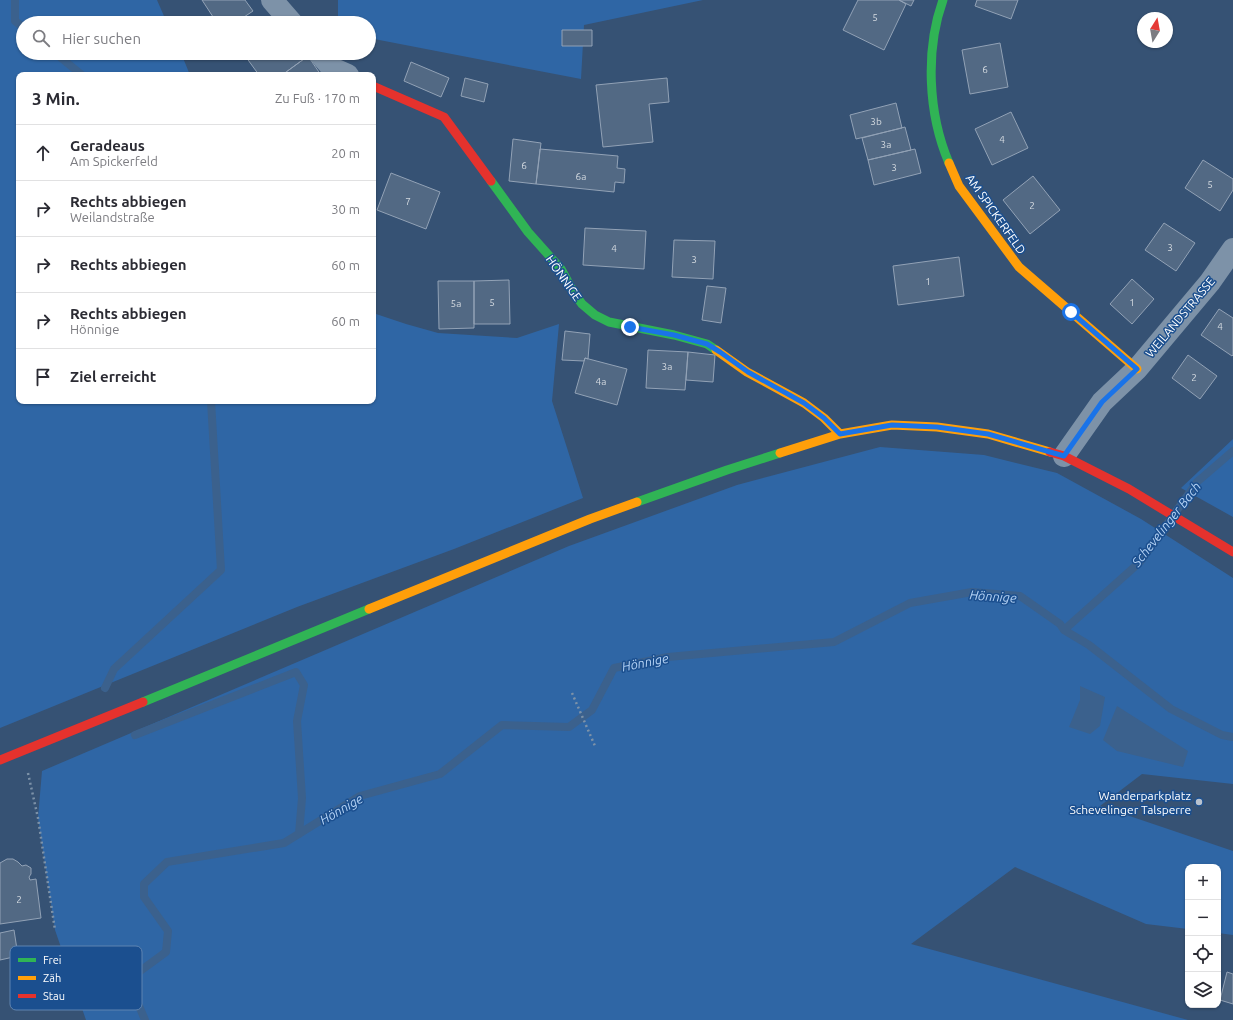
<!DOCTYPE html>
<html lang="de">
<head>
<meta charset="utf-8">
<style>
  body { margin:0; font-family:Ubuntu,sans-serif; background:#f7f7f7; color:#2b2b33 }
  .controls { position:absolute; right:12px; bottom:12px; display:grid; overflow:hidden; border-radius:8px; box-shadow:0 1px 3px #0004 }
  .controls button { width:36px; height:36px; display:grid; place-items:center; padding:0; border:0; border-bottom:1px solid #e1e1e2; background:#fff; color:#2b2b33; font:20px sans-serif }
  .compass { position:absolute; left:1137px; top:12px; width:36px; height:36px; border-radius:50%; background:#fff; box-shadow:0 1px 3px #0004; rotate:11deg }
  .stop { position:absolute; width:12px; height:12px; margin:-9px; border:3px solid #1a73e8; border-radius:50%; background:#fff }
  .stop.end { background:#1a73e8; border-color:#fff; box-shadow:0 1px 4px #0008 }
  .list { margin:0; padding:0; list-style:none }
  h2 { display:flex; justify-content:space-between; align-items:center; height:52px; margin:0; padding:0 16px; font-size:17px }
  h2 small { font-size:13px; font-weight:400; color:#7c7c81 }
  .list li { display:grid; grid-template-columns:26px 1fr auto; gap:12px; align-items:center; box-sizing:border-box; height:56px; padding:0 16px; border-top:1px solid #e1e1e2 }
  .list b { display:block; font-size:15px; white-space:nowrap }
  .list p { margin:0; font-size:13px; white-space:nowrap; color:#7c7c81 }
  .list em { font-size:13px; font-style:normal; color:#7c7c81 }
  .icon { flex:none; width:22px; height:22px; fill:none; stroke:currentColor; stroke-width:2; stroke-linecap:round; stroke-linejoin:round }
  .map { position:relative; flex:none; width:1233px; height:1020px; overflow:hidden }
  .search { position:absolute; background:#fff; box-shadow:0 1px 3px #0004; left:16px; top:16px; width:360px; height:44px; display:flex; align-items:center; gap:10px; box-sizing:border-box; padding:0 14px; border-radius:22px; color:#7c7c81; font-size:15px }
  .panel { position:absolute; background:#fff; box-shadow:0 1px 3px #0004; left:16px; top:72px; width:360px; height:332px; border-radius:8px }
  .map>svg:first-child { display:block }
  .green { fill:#2f66a5 }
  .water { fill:#3b618d }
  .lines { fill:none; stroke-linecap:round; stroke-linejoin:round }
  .stream { stroke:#3b618d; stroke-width:8 }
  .building { fill:#526984; stroke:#92a2b6 }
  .path { stroke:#7d92a8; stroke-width:2.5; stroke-dasharray:2 3; stroke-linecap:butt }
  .street { stroke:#7d92a8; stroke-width:22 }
  .fast { stroke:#30b455; stroke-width:9 }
  .slow { stroke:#ff9f0a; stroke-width:9 }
  .jam { stroke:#e5322d; stroke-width:9 }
  .route { stroke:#1a73e8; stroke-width:5 }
  .poi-dot { fill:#b9c2ce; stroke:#1b4f8f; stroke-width:1.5 }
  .labels { text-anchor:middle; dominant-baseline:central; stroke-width:3; stroke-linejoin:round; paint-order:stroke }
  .number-label { font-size:10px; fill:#d4dae0 }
  .street-label { font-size:12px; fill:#fff; stroke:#1b4f8f }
  .poi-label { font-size:12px; fill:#fff; stroke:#1b4f8f; text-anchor:end }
  .water-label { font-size:13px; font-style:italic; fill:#b5d3f5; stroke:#1b4f8f }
  .key { fill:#1b4f8f; stroke:#5f84b1; stroke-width:1 }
  .key-label { font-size:11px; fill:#fff }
</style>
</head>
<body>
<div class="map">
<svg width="1233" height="1020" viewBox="0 0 1233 1020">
  <rect width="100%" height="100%" fill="#365274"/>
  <path class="green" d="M0,0h157l10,23h-144v30h158l9,22h-171v326h354v-88l33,11 32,9 79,5 42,-14 -7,77 31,97 -129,51 -157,58 -297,121z
    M338,0h365l-119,25 -3,54 -212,-41v-15h-31z
    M1233,439v78l-52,-29z
    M880,447l104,8 73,18 84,46 92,59v206l-91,-10 -42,32 133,45v84l-15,-2v-66h-30v62l-42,-5 -131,-57 -104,77 277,76h-1102l-31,-90 -17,-112 4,-47 527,-225 168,-61z"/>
  <path class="water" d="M1080,686l25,11 -5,29 -10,8 -21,-7 11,-27z
    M1117,706l71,45 -5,16 -66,-16 -14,-11z"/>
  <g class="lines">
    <path class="stream" d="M15,0v21l8,6
      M55,53l27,22
      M1064,630l76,-68 57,-80 36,-31
      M105,688l9,-19 107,-99 -10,-169
      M135,735l161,-63 8,13 -7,36 5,77 -3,36
      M145,1020l-11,-26 2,-20 30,-22 2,-21 -24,-34v-13l23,-22 117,-19 76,-47 80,-22 62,-49 67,2 23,-17 22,-42 54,-11 166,-15 76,-39 62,-11 48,4 40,28 4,6 25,15 82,64 51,26 11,2"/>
  </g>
  <path class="building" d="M202,0h43l8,11 -18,12h-18z
    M858,0h41l7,4 -22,46 -41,-20z
    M899,0h15l-3,6z
    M977,0h41l-7,19 -36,-13z
    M562,30h30v16h-30z
    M1000,43l8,44 -38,7 -8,-44z
    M243,53h62l3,3 -26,19h-23z
    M308,56l13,19h-39z
    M411,62l38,16 -8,19 -37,-16z
    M465,78l23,6 -4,18 -23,-6z
    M667,78l2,24 -20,2 4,38 -50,5 -7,-62z
    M896,103l6,25 -46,11 -6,-24z
    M1011,112l17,36 -36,17 -17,-36z
    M905,127l6,23 -43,10 -6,-22z
    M513,139l28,4 -5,41 -27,-3z
    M540,149l78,7 -1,12 8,1 -1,14 -9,-1 -1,10 -78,-8z
    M915,149l6,24 -47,12 -6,-25z
    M1203,160l30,19v11l-13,21 -35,-23z
    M391,173l49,19 -14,37 -49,-19z
    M1033,176l27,34 -30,24 -27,-34z
    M1164,223l31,20 -19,28 -31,-21z
    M585,228l61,3 -2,38 -61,-4z
    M674,240l41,1 -2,38 -41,-2z
    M959,257l5,39 -66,9 -5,-39z
    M1132,279l22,20 -22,25 -22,-20z
    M509,280l1,44h-36v-43z
    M438,281h36v47l-35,1z
    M707,286l19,2 -5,35 -19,-3z
    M1219,309l14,9v37l-1,1 -31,-21z
    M565,331l25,3 -2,25 -3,-1 -1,3 -22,-1z
    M648,350l40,2 -3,38 -39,-2z
    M688,352l27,3 -2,27 -27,-2z
    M1188,355l29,21 -17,23 -28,-21z
    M585,358l42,11 -10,36 -42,-12z
    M7,859h6l5,3 4,4 4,-1 5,3v6l-2,3 1,3 6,-1 5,39 -41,6v-61z
    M14,930l4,26 -18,4v-27z
    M1227,972l6,2v30l-13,-4z"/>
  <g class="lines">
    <path class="path" d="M572,693l23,53
      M28,773l10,45 17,112"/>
    <path class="street" d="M272,0l20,23
      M319,53l13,15 16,7
      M1064,456l38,-54 35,-33 73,-87 23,-33"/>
    <path class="fast" d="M943,0c-18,50 -15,114 6,163
      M491,181l37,51 33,37 13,24 8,11 13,11 14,7 65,13 33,9 9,6
      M637,502l90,-32 53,-17
      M143,702l226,-93"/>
    <path class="slow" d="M949,163l10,23 60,81 118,102
      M716,350l31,22 57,31 20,15 16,16
      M780,453l60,-19 52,-9 45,2 51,7 62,18
      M369,609l221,-90 47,-17"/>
    <path class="jam" d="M373,86l71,31 47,64
      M1050,452l14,4 65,33 104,63
      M0,760l143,-58"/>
  </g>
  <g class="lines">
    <path class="route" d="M630,327l44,8 33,9 13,8 28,20 56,31 20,15 16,16 52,-9 45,2 51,7 76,22 38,-54 35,-33 -66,-57"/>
  </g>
  <circle class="poi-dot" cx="1199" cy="802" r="4"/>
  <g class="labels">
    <g class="number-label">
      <text x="875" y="17">5</text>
      <text x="985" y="69">6</text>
      <text x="876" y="121">3b</text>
      <text x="1002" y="139">4</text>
      <text x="886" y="144">3a</text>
      <text x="524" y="165">6</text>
      <text x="894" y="167">3</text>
      <text x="581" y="176">6a</text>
      <text x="1210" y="184">5</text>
      <text x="408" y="201">7</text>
      <text x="1032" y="205">2</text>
      <text x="1170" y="247">3</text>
      <text x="614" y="248">4</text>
      <text x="694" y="259">3</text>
      <text x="928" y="281">1</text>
      <text x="492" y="302">5</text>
      <text x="1132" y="302">1</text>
      <text x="456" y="303">5a</text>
      <text x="1220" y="326">4</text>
      <text x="667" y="366">3a</text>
      <text x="1194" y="377">2</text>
      <text x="601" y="381">4a</text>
      <text x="19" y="899">2</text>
    </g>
    <g class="street-label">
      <text transform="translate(996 214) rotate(55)">AM SPICKERFELD</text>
      <text transform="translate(564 278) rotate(55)">HÖNNIGE</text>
      <text transform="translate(1180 317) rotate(-50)">WEILANDSTRASSE</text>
    </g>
    <g class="poi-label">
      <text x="1191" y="795">Wanderparkplatz<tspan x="1191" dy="14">Schevelinger Talsperre</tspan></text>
    </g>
    <g class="water-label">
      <text transform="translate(1166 524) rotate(-52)">Schevelinger Bach</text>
      <text transform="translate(993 596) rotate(4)">Hönnige</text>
      <text transform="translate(645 662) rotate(-11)">Hönnige</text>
      <text transform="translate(341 809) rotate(-30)">Hönnige</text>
    </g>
  </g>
  <rect x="10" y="946" width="132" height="64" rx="6" class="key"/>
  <rect x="18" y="958" width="18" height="4" fill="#30b455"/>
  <rect x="18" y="976" width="18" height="4" fill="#ff9f0a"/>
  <rect x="18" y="994" width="18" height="4" fill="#e5322d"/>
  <g class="key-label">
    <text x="43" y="964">Frei</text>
    <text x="43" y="982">Zäh</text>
    <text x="43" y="1000">Stau</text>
  </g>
</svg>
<div class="controls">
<button>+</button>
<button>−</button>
<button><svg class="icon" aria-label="locate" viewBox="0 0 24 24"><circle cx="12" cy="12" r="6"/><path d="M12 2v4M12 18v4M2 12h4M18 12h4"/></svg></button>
<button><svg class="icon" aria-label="layers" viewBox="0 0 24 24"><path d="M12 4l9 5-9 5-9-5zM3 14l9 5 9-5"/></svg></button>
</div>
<svg class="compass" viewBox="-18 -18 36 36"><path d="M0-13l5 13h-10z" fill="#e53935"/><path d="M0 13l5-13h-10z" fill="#7c7c81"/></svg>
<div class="stop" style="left:1071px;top:312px"></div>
<div class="stop end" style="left:630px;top:327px"></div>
<div class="search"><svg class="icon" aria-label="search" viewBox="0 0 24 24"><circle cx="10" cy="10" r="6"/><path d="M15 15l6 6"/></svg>Hier suchen</div>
<section class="panel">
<h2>3 Min.<small>Zu Fuß · 170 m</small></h2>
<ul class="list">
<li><svg class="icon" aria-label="ahead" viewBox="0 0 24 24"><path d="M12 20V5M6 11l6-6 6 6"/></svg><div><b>Geradeaus</b><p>Am Spickerfeld</p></div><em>20 m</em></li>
<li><svg class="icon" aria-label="right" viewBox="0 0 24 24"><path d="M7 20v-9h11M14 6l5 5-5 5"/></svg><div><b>Rechts abbiegen</b><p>Weilandstraße</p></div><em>30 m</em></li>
<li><svg class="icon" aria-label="right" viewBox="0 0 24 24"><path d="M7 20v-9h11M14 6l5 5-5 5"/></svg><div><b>Rechts abbiegen</b></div><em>60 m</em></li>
<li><svg class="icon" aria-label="right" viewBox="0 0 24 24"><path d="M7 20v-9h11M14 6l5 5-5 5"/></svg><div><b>Rechts abbiegen</b><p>Hönnige</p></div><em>60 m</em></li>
<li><svg class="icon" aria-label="arrive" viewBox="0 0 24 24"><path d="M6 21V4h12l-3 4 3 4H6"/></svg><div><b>Ziel erreicht</b></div></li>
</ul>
</section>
</div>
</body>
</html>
